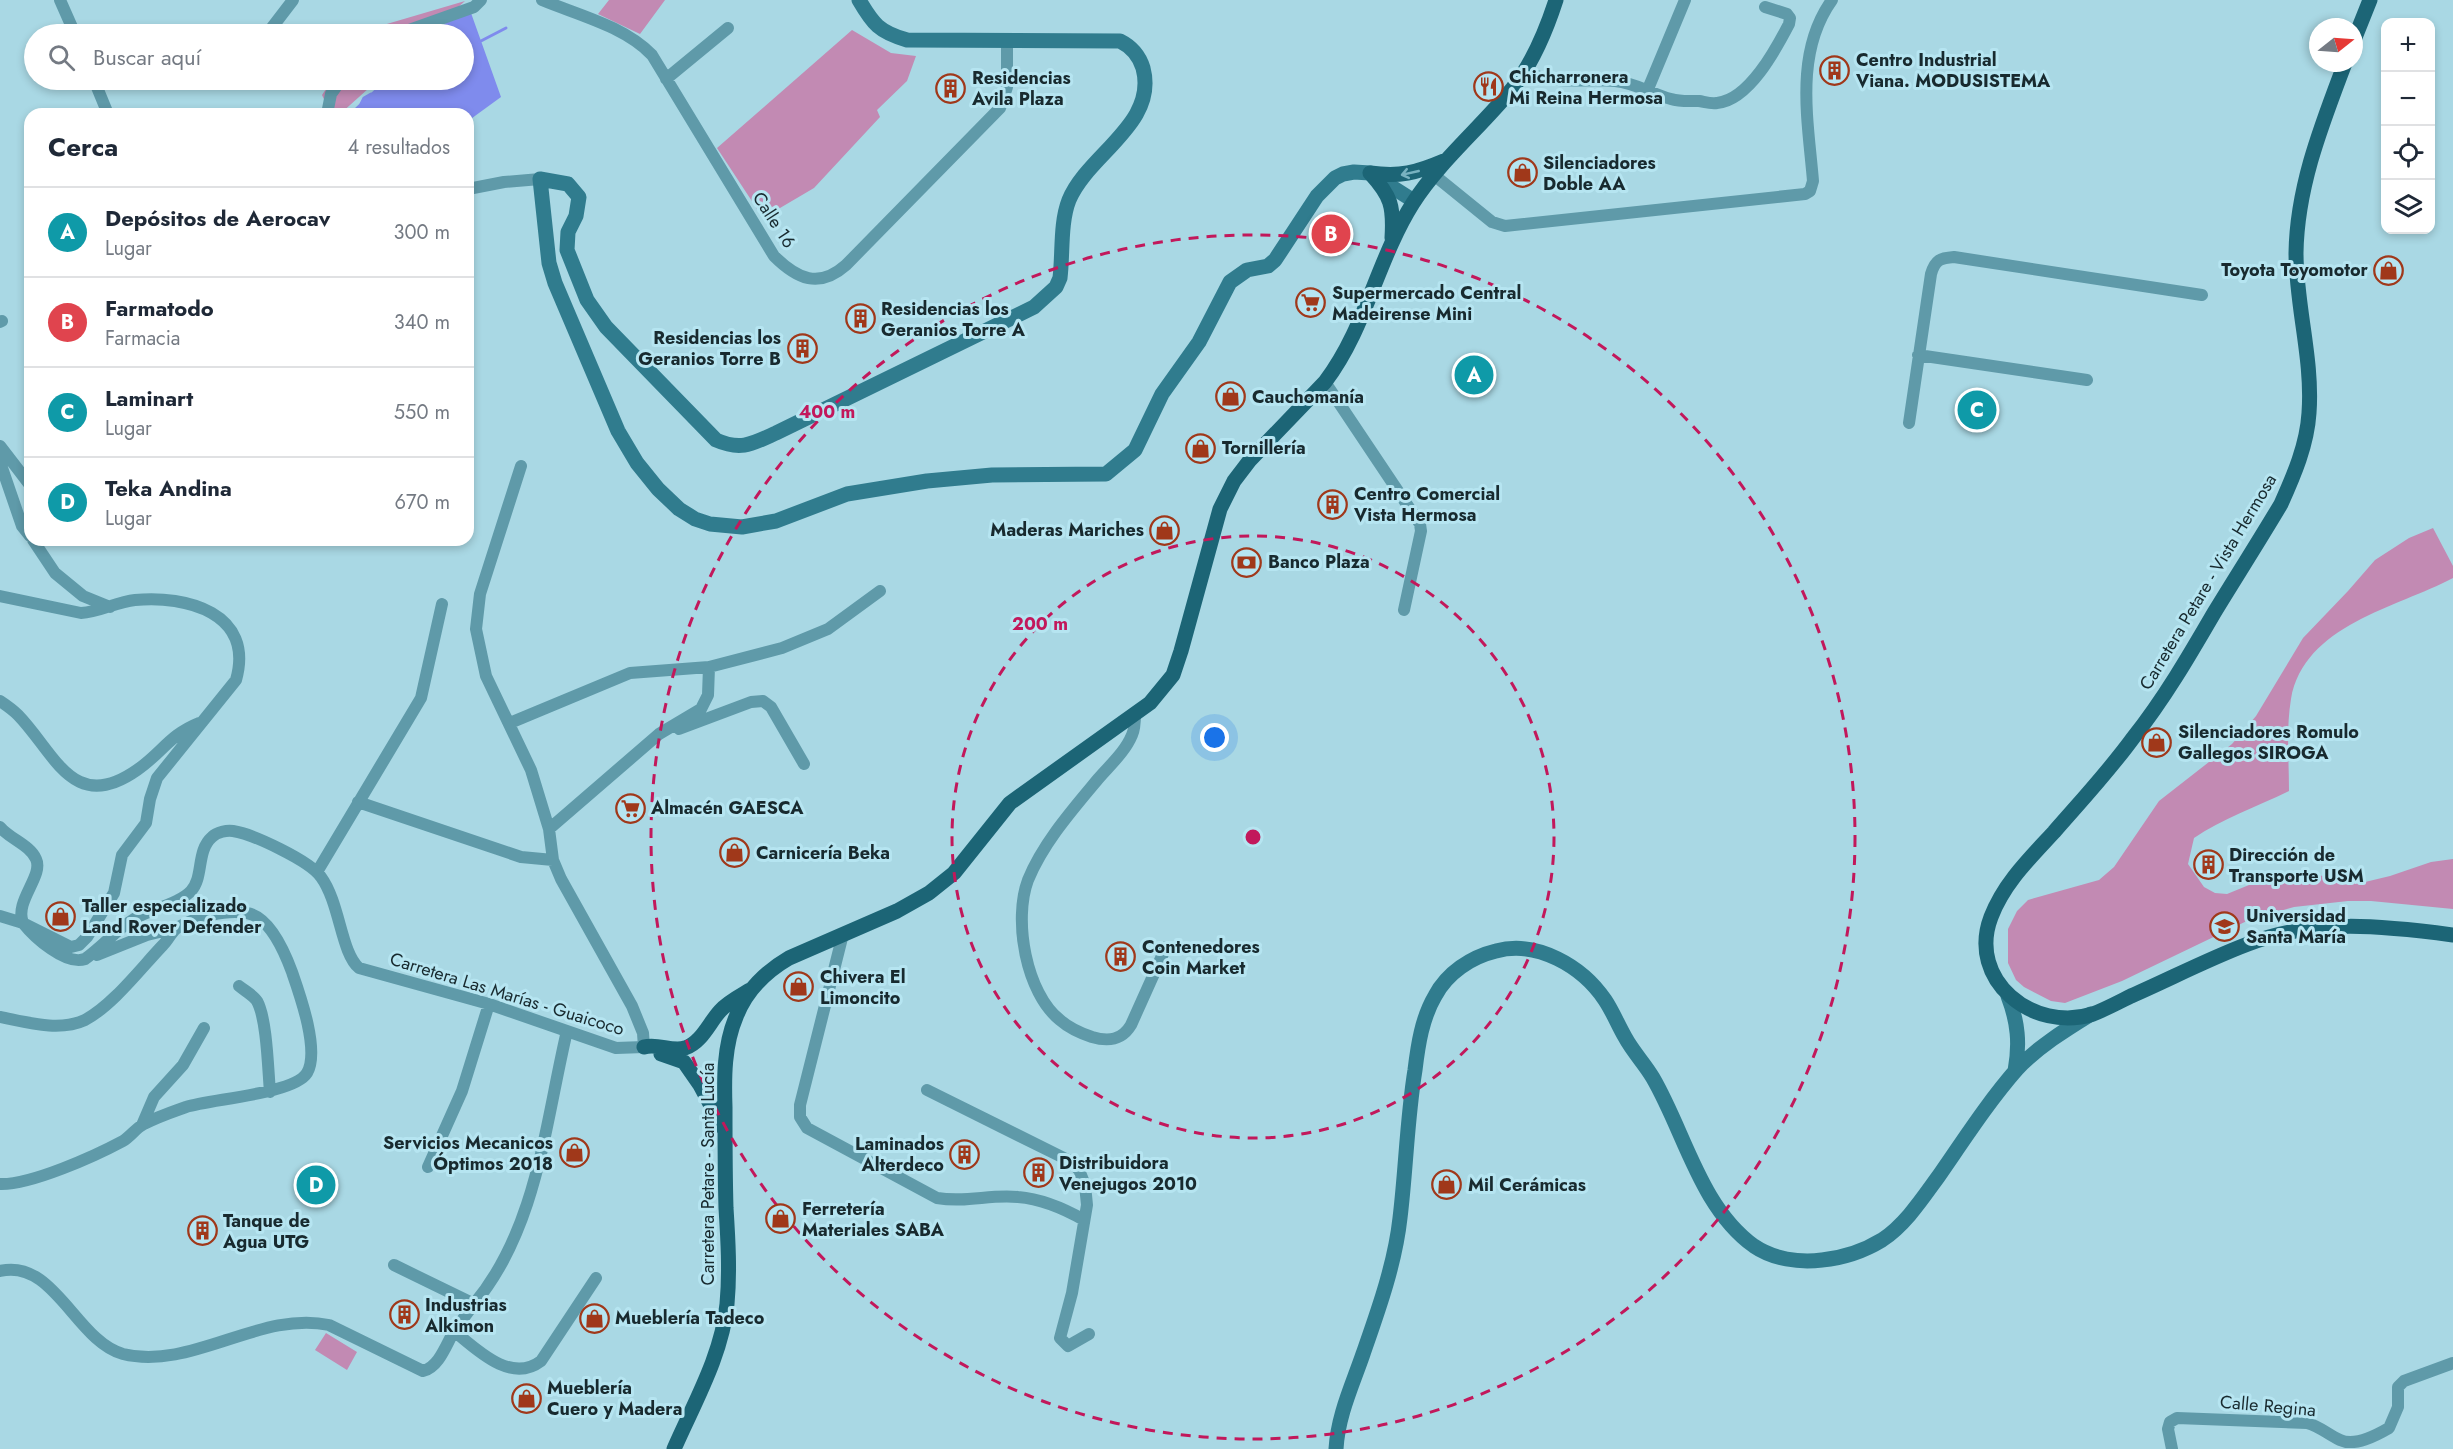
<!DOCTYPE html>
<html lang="es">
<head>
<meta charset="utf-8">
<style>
  body { margin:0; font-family:Jost,sans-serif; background:#f6f6f7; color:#1f2937 }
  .controls { position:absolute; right:18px; top:18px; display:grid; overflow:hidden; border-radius:12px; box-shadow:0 3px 9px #0003 }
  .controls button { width:54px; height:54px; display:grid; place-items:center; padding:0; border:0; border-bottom:2px solid #e0e1e3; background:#fff; color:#1f2937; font:30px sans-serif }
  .compass { position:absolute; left:2309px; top:18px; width:54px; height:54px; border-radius:50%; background:#fff; box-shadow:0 3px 9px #0003; rotate:73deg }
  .you { position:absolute; left:1215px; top:738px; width:21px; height:21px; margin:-15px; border:4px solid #fff; border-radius:50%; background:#1a73e8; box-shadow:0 0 0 9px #1a73e833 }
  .badge { display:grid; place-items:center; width:39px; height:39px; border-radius:50%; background:#a0381a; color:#fff; font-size:20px; font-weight:700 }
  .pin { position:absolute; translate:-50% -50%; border:3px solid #fff; box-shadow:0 2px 6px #0006 }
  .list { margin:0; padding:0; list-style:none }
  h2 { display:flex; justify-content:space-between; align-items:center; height:78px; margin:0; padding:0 24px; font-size:26px }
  h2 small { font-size:20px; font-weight:400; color:#747a83 }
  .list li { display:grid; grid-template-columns:39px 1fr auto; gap:18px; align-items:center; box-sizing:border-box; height:90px; padding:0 24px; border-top:2px solid #e0e1e3 }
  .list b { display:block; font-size:22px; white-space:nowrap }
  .list p { margin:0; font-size:20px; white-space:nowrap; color:#747a83 }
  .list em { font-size:20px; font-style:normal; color:#747a83 }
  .icon { flex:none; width:33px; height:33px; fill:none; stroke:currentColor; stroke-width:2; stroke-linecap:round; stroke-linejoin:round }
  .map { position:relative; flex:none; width:2453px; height:1449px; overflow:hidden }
  .search { position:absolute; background:#fff; box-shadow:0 3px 9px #0003; left:24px; top:24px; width:450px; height:66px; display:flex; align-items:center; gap:15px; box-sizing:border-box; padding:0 21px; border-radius:33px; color:#747a83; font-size:22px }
  .panel { position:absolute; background:#fff; box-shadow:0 3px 9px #0003; left:24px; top:108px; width:450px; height:438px; border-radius:18px }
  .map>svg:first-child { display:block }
  .green { fill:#c28ab3 }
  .water { fill:#7f8bed }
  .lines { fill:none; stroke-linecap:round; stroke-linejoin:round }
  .stream { stroke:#7f8bed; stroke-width:3 }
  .street { stroke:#5f9aa9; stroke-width:12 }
  .secondary { stroke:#307c8e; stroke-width:15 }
  .primary { stroke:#1c6576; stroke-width:15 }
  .oneway { stroke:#78b2c0 }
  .ring { fill:none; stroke:#c2185b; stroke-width:3; stroke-dasharray:10 8 }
  .labels { text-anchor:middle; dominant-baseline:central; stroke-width:6; stroke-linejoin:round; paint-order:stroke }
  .poi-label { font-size:18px; font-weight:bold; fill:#182a2f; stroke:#b6e5f1; text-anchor:start }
  .street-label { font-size:18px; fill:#182a2f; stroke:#b6e5f1 }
  .centre { fill:#c2185b; stroke:#b6e5f1; stroke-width:3 }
  .ring-label { font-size:18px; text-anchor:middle; font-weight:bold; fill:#c2185b; stroke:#b6e5f1; stroke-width:6; stroke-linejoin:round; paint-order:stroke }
</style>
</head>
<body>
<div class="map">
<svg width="2453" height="1449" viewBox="0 0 2453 1449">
  <rect width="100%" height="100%" fill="#a9d8e4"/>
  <path class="green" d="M609,0h56l-25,34 -42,-20z
    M465,1l-37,33h-67l2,-3z
    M852,30l39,23 25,3 -9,25 -30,29 3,7 -66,71 -51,30 -46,-70z
    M332,80h46l-38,34h-9l-9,-19z
    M2433,528l20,38v12c-57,30 -149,47 -162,121 -5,30 -2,61 -2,92 -30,15 -68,28 -95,47l-6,26 16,23 11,6 12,1 49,-20 13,-3 76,11 25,-6 41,-14 22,-3v50l-82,-8h-23l-54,6 -43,12 -129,62 -57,22 -14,-2 -27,-14 -8,-7 -8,-17v-34l9,-18 11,-11 71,-20 15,-13 45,-66 73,-57 24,-28 47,-78 45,-47 27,-31 34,-22z
    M326,1333l31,19 -10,18 -32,-20z"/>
  <path class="water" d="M471,13l30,84 -33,24v-7h-111l-2,-6 30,-28h79v-46h-31l15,-13z"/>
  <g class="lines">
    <path class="stream" d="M479,42l27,-14
      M361,104l3,-6 7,-4"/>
    <path class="street" d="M60,0l15,34
      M542,0c36,15 82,26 110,55l122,201c23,23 45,33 72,9l154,-157 7,-21v-45
      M267,34l26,-34
      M398,34l76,-27 7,-7
      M1525,71c28,15 59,7 90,10 21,2 37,13 56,18 9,3 19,2 28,2 6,1 12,3 18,2 32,-3 59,-54 72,-79l1,-6 -3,-4 -22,-7
      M666,79l62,-51
      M94,80l14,34
      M1648,89l37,-89
      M327,114l4,-20 10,-14
      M1434,175l58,47 13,4 300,-32 5,-3 3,-10c-5,-61 -19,-128 19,-181
      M468,189l36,-7 36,-3
      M0,322l2,-1
      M1918,355l169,25
      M1325,382l95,142 1,7 -17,79
      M1909,423l22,-149c4,-14 9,-16 23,-17l248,38
      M0,446l30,39
      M0,462l22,64 8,10
      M33,540l22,33 28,23 27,11
      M0,596l81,17c19,-1 35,-11 54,-13 51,-5 120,13 101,80l-79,98 -7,21 -4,24 -24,32 -8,38 -27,44 -8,8 -8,2 -48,-24c11,14 43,43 62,36 17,-12 31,-29 49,-40 16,-10 45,-15 57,-28 13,-14 5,-40 21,-54 5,-5 15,-7 21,-6 20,3 77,30 88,46 19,26 20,76 38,91l130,36 127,44 28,-1 -1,-14 -11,-27 -71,-127 -8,-19 -4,-31 -18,-59 -45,-94 -10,-47 4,-35 41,-128
      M0,701c6,4 13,9 18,14 37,38 55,100 119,55 25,-17 32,-35 62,-47
      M1135,713c0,7 0,16 -3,22 -7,17 -22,30 -34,44 -25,30 -55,64 -70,101 -15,40 -2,113 32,140 9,8 20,13 32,17 17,5 30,3 39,-12l35,-78
      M510,723l120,-50 79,-6 73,-19 46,-19 52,-38
      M679,729l72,-27 12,-1 8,6 33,57
      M358,802l163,55 32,3
      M0,827c10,12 30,18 36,32 8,17 -22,42 -13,64l-23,-7
      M549,829l110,-95 42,-25 7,-14 1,-28
      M317,872l104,-174 21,-94
      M843,934l-43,171v12l7,11 130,70c30,5 53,-4 81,-1 24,2 45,11 66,23
      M97,955l50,-20 29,-7
      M239,986c6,5 14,9 18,15 10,18 11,69 13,91
      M0,1017c26,5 59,15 85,3 28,-15 56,-52 78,-75 5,-5 9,-14 14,-17 19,-11 49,-19 70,-15 23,4 38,40 45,59 8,23 28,79 15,101 -13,21 -96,26 -121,34 -14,5 -29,10 -42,17 -8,4 -13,12 -21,17 -28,15 -92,44 -123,43
      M927,1090l143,71 9,9 6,15 2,20 -15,88 -12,45 8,8 21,-12
      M142,1125l12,-28 29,-32 21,-37
      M428,1167l34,-76 27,-87
      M394,1265l80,39c63,-75 71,-180 93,-273
      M0,1271c54,-13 76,70 123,83 68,17 138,-44 206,-29l94,46c16,-4 23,-26 31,-40
      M474,1304l-20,27c23,19 57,53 87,30l55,-83
      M2172,1449l-4,-20 2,-7 7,-4 130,5c14,4 20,11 33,17 15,7 37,-5 49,-12l9,-21v-20l6,-6 49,-18"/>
    <path class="secondary" d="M859,0c14,24 20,32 48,40l213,1c12,6 19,14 23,27 15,56 -55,86 -74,132 -9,23 -6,53 -9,78l-4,9 -22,20 -258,126c-24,11 -35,18 -60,7l-110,-113 -19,-27 -20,-50 1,-18 8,-16 3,-19 -11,-13 -28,-5 9,84 6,20 63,148 19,32 21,26 21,20 16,10 15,5 32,3 34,-6 71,-27 80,-13 65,-6 114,-1 29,-24 27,-56 37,-52 31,-60 17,-12 21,-4 7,-6 42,-64 18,-18 8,-4 11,-2 16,1 44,28
      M2008,996c10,26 12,48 7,75
      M1336,1449c2,-34 16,-63 27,-95 15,-43 32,-90 37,-136 6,-49 7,-99 15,-148 3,-25 7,-52 20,-74 12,-23 36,-39 61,-45 41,-11 86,15 109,49 8,12 13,25 20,37 8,15 20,27 28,41 32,55 47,129 101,168 19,13 45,17 68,14 20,-2 42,-9 60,-20 23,-15 40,-41 56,-63 25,-36 50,-75 79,-108 21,-22 48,-39 74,-55"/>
    <path class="primary" d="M2354,40l16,-40
      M2345,63c-23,61 -48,123 -49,190 0,53 17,106 13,160 -2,32 -15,62 -28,91 -22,37 -45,73 -67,109 -25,43 -50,86 -81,125 -24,33 -52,63 -79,94 -24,26 -50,51 -63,85 -24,63 42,116 102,97 13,-5 26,-12 38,-18 39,-17 77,-37 117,-52 66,-26 136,-18 205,-9
      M1370,173c30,4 46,0 74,-12
      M1370,173c21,23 24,33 22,65
      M644,1047c14,-4 27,5 41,1 17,-6 24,-25 35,-37 8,-9 20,-15 30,-21
      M661,1054l23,8 16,23 23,43
      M674,1449c20,-46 48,-94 53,-145 3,-32 1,-65 -1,-96 -1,-34 -1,-67 -1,-101 -1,-29 -1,-62 11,-90 10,-26 29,-45 53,-59l108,-47 32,-18 25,-20 56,-70 140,-100 23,-28 8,-24 39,-142 14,-28 16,-21 75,-78c41,-54 52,-122 88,-179 27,-42 67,-75 99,-114 20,-25 34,-58 44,-89"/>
  </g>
  <defs><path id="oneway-shaft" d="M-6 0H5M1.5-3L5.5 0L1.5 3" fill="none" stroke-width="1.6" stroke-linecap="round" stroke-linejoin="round" transform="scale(1.5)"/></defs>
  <use class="oneway" href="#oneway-shaft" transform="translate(1410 173) rotate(167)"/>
  <g class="ring">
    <circle cx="1253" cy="837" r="301"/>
    <circle cx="1253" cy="837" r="602"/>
  </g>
  <defs>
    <symbol id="building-ring" viewBox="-11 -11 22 22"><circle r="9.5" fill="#b6e5f1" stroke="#a0381a" stroke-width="1.5"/><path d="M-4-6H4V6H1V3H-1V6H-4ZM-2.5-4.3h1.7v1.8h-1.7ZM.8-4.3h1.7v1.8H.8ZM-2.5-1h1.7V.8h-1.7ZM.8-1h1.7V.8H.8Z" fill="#a0381a"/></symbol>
    <symbol id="restaurant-ring" viewBox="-11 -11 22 22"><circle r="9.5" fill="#b6e5f1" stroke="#a0381a" stroke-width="1.5"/><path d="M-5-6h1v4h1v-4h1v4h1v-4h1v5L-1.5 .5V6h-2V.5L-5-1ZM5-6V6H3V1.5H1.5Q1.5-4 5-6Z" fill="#a0381a"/></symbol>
    <symbol id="shop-ring" viewBox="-11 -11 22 22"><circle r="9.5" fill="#b6e5f1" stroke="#a0381a" stroke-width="1.5"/><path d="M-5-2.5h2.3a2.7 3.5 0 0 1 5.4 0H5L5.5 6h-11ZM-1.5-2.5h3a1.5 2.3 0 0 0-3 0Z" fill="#a0381a"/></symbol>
    <symbol id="supermarket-ring" viewBox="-11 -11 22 22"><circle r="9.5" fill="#b6e5f1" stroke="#a0381a" stroke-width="1.5"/><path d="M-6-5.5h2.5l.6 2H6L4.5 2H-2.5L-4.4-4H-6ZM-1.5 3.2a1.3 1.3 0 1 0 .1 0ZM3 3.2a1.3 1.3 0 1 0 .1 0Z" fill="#a0381a"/></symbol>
    <symbol id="bank-ring" viewBox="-11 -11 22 22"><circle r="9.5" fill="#b6e5f1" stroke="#a0381a" stroke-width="1.5"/><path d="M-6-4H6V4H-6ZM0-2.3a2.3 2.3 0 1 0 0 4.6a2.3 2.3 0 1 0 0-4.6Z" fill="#a0381a"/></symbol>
    <symbol id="university-ring" viewBox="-11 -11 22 22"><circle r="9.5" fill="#b6e5f1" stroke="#a0381a" stroke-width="1.5"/><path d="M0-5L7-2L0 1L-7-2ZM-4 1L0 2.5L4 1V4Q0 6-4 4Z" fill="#a0381a"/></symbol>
  </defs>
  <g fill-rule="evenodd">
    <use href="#building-ring" x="1818" y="54" width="33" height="33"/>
    <use href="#restaurant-ring" x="1472" y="70" width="33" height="33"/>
    <use href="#building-ring" x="934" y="72" width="33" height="33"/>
    <use href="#shop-ring" x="1506" y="156" width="33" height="33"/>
    <use href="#shop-ring" x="2372" y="254" width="33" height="33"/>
    <use href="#supermarket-ring" x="1294" y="286" width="33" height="33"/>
    <use href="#building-ring" x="844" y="302" width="33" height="33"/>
    <use href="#building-ring" x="786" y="332" width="33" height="33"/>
    <use href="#shop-ring" x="1214" y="380" width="33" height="33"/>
    <use href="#shop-ring" x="1184" y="432" width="33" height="33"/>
    <use href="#building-ring" x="1316" y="488" width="33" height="33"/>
    <use href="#shop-ring" x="1148" y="514" width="33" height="33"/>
    <use href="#bank-ring" x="1230" y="546" width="33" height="33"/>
    <use href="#shop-ring" x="2140" y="726" width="33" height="33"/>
    <use href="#supermarket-ring" x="614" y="792" width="33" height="33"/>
    <use href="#shop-ring" x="718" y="836" width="33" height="33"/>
    <use href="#building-ring" x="2192" y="848" width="33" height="33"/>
    <use href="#shop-ring" x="44" y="900" width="33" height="33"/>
    <use href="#university-ring" x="2208" y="910" width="33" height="33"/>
    <use href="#building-ring" x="1104" y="940" width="33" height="33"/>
    <use href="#shop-ring" x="782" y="970" width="33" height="33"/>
    <use href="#shop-ring" x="558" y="1136" width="33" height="33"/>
    <use href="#building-ring" x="948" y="1138" width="33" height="33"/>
    <use href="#building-ring" x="1022" y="1156" width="33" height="33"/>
    <use href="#shop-ring" x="1430" y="1168" width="33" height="33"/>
    <use href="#shop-ring" x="764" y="1202" width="33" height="33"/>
    <use href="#building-ring" x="186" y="1214" width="33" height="33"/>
    <use href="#building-ring" x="388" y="1298" width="33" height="33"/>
    <use href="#shop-ring" x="578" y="1302" width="33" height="33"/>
    <use href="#shop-ring" x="510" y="1382" width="33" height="33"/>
  </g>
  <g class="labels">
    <g class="poi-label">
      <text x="1856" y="60">Centro Industrial<tspan x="1856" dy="21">Viana. MODUSISTEMA</tspan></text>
      <text x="1509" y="77">Chicharronera<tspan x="1509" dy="21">Mi Reina Hermosa</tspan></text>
      <text x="972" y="78">Residencias<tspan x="972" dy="21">Avila Plaza</tspan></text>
      <text x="1543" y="163">Silenciadores<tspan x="1543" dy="21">Doble AA</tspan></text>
      <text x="2368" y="270" text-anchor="end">Toyota Toyomotor</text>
      <text x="1332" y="293">Supermercado Central<tspan x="1332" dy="21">Madeirense Mini</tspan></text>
      <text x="881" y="309">Residencias los<tspan x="881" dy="21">Geranios Torre A</tspan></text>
      <text x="781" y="338" text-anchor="end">Residencias los<tspan x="781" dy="21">Geranios Torre B</tspan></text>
      <text x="1252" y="397">Cauchomanía</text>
      <text x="1222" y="448">Tornillería</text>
      <text x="1354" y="494">Centro Comercial<tspan x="1354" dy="21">Vista Hermosa</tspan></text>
      <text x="1144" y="530" text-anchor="end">Maderas Mariches</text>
      <text x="1268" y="562">Banco Plaza</text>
      <text x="2178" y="732">Silenciadores Romulo<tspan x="2178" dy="21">Gallegos SIROGA</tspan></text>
      <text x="651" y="808">Almacén GAESCA</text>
      <text x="756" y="853">Carnicería Beka</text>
      <text x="2229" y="855">Dirección de<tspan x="2229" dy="21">Transporte USM</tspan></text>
      <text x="82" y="906">Taller especializado<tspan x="82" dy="21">Land Rover Defender</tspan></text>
      <text x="2246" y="916">Universidad<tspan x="2246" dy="21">Santa María</tspan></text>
      <text x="1142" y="947">Contenedores<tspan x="1142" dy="21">Coin Market</tspan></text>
      <text x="820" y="977">Chivera El<tspan x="820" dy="21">Limoncito</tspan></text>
      <text x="553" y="1143" text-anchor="end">Servicios Mecanicos<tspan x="553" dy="21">Óptimos 2018</tspan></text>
      <text x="944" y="1144" text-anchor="end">Laminados<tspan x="944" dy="21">Alterdeco</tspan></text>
      <text x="1059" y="1163">Distribuidora<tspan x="1059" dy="21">Venejugos 2010</tspan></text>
      <text x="1468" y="1185">Mil Cerámicas</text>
      <text x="802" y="1209">Ferretería<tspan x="802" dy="21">Materiales SABA</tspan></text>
      <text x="223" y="1221">Tanque de<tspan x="223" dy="21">Agua UTG</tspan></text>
      <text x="425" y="1305">Industrias<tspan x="425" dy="21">Alkimon</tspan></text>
      <text x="615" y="1318">Mueblería Tadeco</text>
      <text x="547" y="1388">Mueblería<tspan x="547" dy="21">Cuero y Madera</tspan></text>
    </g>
    <g class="street-label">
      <text transform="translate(774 220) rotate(57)">Calle 16</text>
      <text transform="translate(2208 582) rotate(-59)">Carretera Petare - Vista Hermosa</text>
      <text transform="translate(507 994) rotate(17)">Carretera Las Marías - Guaicoco</text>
      <text transform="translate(708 1174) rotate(-90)">Carretera Petare - Santa Lucía</text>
      <text transform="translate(2268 1406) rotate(5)">Calle Regina</text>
    </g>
  </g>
  <circle cx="1253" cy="837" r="9" class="centre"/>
  <g class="ring-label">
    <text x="827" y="418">400 m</text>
    <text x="1040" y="630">200 m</text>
  </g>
</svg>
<div class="controls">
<button>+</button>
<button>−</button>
<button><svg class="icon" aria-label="locate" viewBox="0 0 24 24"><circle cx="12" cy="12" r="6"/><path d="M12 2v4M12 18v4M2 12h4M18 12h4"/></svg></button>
<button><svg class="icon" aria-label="layers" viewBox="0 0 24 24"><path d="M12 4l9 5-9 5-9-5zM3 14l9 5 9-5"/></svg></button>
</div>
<svg class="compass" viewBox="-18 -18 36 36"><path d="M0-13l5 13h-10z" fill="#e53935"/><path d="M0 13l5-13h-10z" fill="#747a83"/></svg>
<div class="you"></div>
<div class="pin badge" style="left:1474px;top:375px;background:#0f9aa8">A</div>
<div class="pin badge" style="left:1331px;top:234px;background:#e0444e">B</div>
<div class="pin badge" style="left:1977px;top:410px;background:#0f9aa8">C</div>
<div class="pin badge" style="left:316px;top:1185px;background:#0f9aa8">D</div>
<div class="search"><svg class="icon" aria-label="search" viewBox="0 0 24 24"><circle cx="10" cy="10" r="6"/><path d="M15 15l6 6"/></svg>Buscar aquí</div>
<section class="panel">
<h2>Cerca<small>4 resultados</small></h2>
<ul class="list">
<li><span class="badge" style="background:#0f9aa8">A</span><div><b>Depósitos de Aerocav</b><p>Lugar</p></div><em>300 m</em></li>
<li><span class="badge" style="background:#e0444e">B</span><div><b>Farmatodo</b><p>Farmacia</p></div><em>340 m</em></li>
<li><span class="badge" style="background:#0f9aa8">C</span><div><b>Laminart</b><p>Lugar</p></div><em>550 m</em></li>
<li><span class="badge" style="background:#0f9aa8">D</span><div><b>Teka Andina</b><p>Lugar</p></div><em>670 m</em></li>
</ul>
</section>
</div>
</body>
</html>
